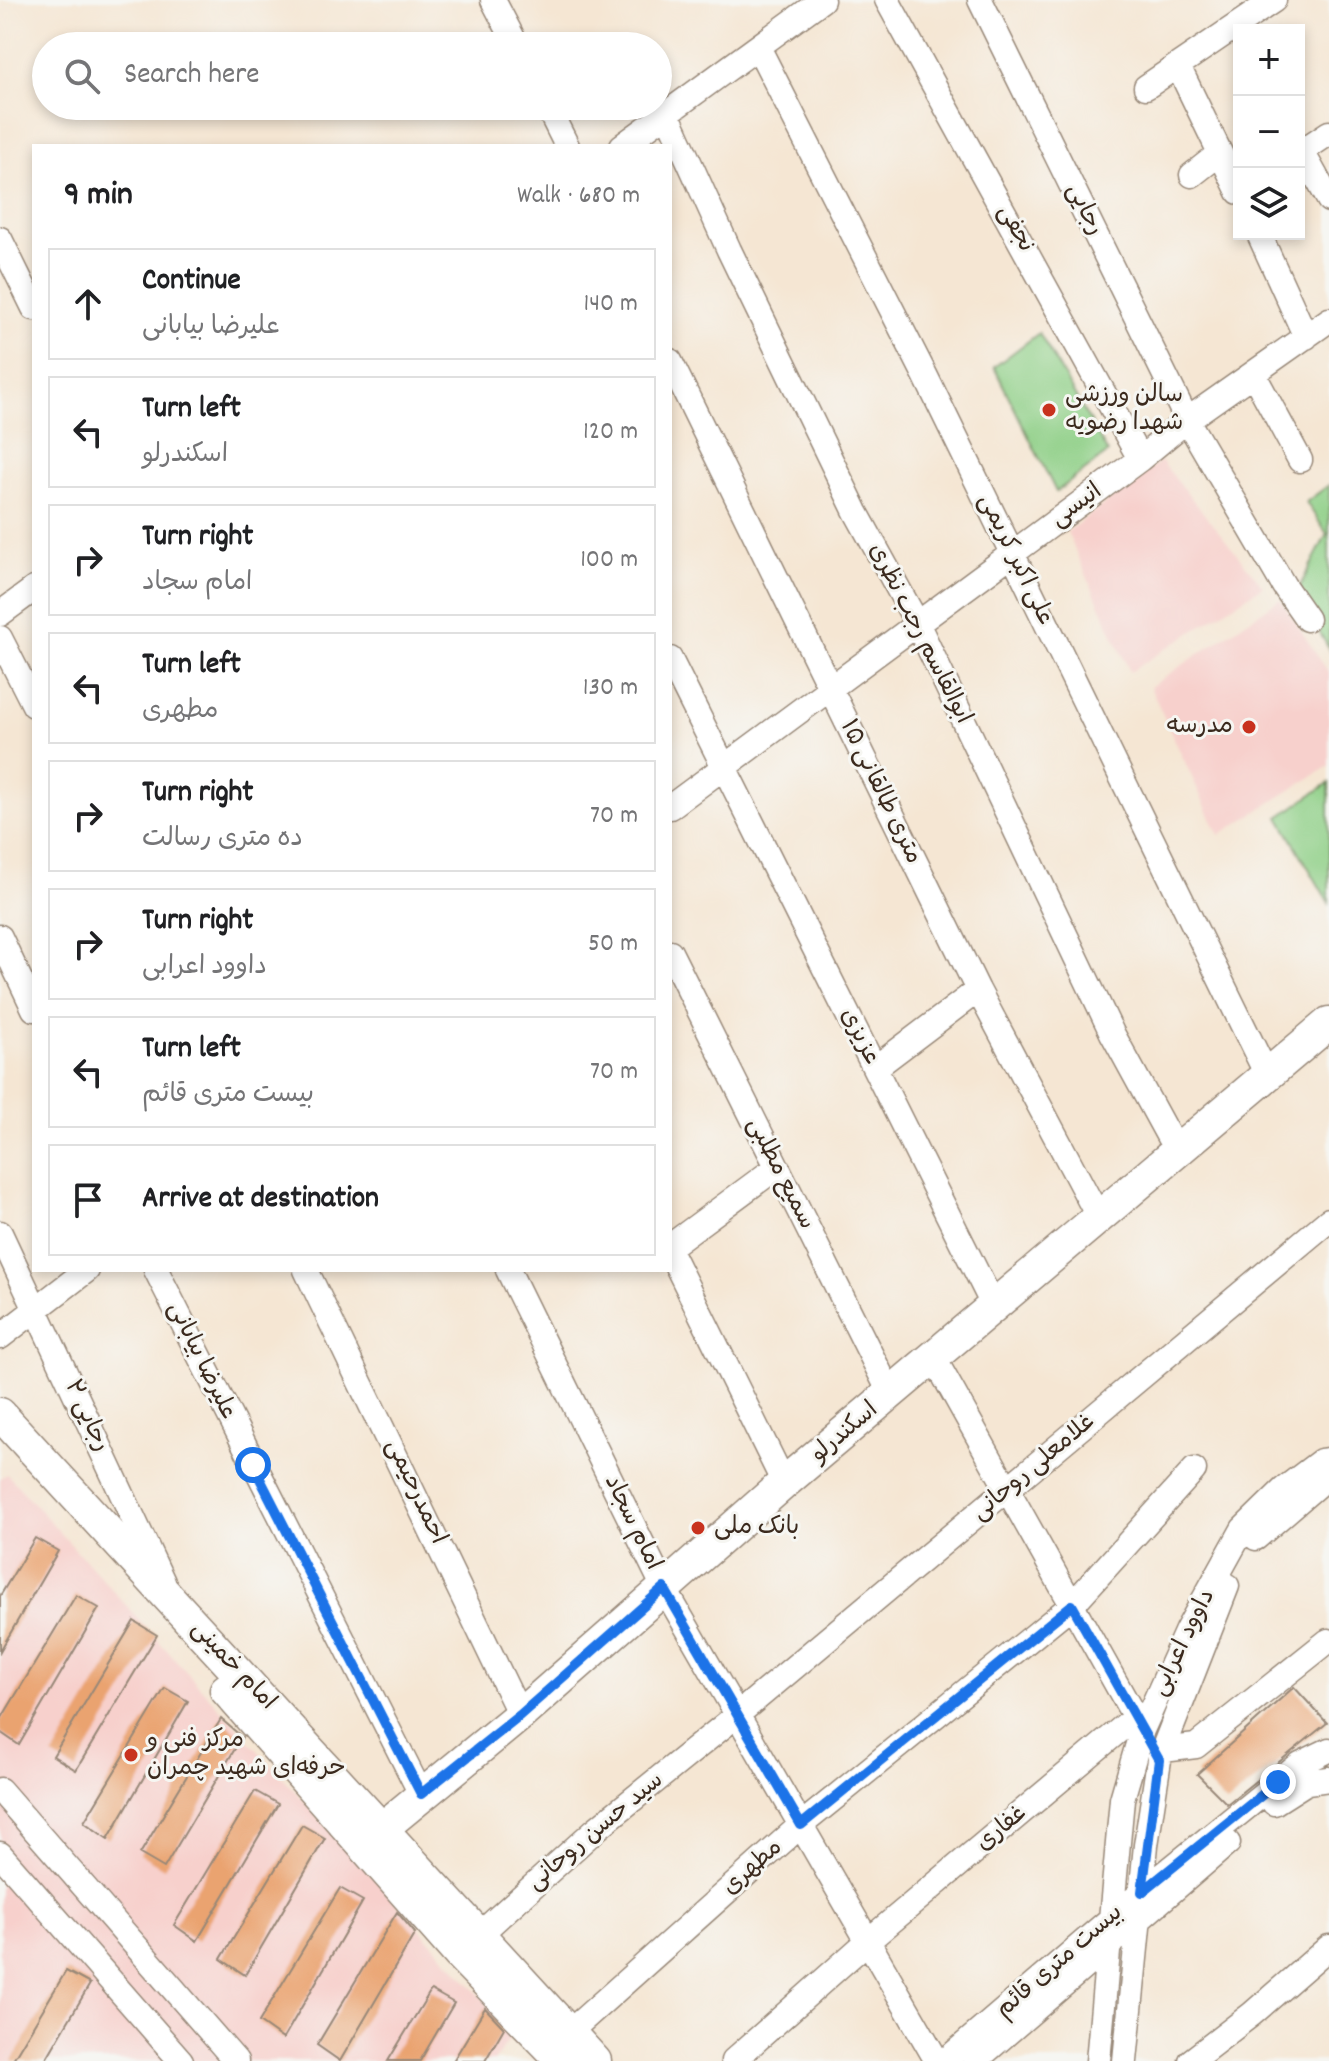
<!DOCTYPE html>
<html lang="en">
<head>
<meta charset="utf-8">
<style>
  body { margin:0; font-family:Dekko,"Playpen Sans Arabic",sans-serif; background:#f6f6f6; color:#202124 }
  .controls { position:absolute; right:24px; top:24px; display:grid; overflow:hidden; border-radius:0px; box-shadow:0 4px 12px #0003 }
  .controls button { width:72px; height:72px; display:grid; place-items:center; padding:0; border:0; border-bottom:2px solid #e0e0e0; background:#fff; color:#202124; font:40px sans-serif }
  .stop { position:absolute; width:24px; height:24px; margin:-18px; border:6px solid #1a73e8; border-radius:50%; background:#fff }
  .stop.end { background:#1a73e8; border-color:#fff; box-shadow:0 2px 8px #0008 }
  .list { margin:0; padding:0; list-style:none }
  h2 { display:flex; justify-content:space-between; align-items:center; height:104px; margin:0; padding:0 32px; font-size:34px }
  h2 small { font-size:26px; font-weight:400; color:#757577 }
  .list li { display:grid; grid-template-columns:52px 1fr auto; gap:24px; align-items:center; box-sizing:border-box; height:112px; margin:0 16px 16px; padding:0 16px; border:2px solid #e0e0e0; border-radius:0px }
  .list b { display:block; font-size:30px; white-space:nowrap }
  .list p { margin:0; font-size:26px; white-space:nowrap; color:#757577 }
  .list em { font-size:26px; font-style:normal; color:#757577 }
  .icon { flex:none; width:44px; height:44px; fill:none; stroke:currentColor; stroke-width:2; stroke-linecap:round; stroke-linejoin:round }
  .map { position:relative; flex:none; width:1329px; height:2061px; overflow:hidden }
  .search { position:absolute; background:#fff; box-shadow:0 4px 12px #0003; left:32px; top:32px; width:640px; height:88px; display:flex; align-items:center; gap:20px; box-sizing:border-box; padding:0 28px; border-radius:44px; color:#757577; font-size:30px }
  .panel { position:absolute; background:#fff; box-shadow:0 4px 12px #0003; left:32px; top:144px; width:640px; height:1128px; border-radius:0px }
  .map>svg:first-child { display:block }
  .built { fill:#f7d0cc }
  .green { fill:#8ecf86; stroke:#647c52; stroke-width:2 }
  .building { fill:#eaa36f }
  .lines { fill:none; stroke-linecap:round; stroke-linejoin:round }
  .minor-casing { stroke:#988878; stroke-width:27 }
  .major-casing { stroke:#988878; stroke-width:35 }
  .minor { stroke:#fff; stroke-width:24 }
  .major { stroke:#fff; stroke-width:32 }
  .route { stroke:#1a73e8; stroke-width:10 }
  .poi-dot { fill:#c8321e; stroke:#f6f6f2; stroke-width:3 }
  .labels { text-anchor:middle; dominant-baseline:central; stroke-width:6; stroke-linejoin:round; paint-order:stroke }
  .street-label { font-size:24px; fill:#3b2a1e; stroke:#f6f6f2 }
  .poi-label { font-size:24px; fill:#3b2a1e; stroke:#f6f6f2; text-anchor:start }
</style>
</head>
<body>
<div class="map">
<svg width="1329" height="2061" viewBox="0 0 1329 2061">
  <rect width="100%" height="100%" fill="#f6f6f2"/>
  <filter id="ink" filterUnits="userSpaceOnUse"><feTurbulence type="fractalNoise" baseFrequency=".0125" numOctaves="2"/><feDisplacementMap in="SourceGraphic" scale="16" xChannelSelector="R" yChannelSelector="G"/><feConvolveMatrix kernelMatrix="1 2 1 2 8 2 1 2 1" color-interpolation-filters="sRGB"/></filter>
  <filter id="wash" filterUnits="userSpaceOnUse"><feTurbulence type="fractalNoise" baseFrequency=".006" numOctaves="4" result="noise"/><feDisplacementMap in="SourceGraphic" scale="32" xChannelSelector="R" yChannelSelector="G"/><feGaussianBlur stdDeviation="1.8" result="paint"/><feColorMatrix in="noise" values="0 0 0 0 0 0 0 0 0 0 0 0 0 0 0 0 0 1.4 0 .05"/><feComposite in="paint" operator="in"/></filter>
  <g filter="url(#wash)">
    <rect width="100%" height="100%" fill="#f5e6d3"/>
    <path class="built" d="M1161,461l102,125 -133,86 -63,-140z
      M1280,599l49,74v93l-110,69 -69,-148z
      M7,1474l507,559 -20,28h-494v-583z"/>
    <path class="green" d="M1039,333l69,120 -52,39 -62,-125z
      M1329,485v164l-32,-57 30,-58 -21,-32z
      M1329,783v120l-50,-86z"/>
    <g id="blocks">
      <path class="building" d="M35,1538l23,13 -58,100v-55z
        M76,1595l23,13 -80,137 -19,-13v-11z
        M134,1621l23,14 -81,135 -23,-14z
        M1294,1687l33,36 -100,81 -30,-30z
        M165,1688l23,13 -80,138 -24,-17z
        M221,1719l21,18 -78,131 -24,-14z
        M255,1791l23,13 -81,137 -23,-16z
        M302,1825l23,13 -80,137 -24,-16z
        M340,1888l23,13 -80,138 -24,-17z
        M397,1912l18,21 -75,128 -23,-16z
        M66,1971l24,13 -45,77h-33z
        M431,1990l23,13 -34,58h-32z
        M485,2008l19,20 -19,33h-32z"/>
    </g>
  </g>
  <g filter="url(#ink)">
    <use href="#blocks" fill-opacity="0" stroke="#988878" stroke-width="2"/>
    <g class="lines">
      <defs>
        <path id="minor" d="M493,0l24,46
          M887,0l253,459
          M980,0l207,420 97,166 23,33
          M758,47l167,328 342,700
          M1178,66l61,126
          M1146,87l128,-87
          M547,106l20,40
          M667,113l62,137 127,262 61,111 195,410 65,119
          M622,146l200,-146
          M1299,146l30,54
          M1302,151l27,-18
          M1192,175l28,-22
          M1259,234l47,103
          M0,239l34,69
          M670,361l308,629 121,228
          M1254,375l46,85
          M0,614l34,-25
          M0,638l34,67
          M670,659l324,648
          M670,807l470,-348 47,-39 142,-100
          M0,937l34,72
          M670,952l221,443
          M875,1068l103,-78
          M0,1233l163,349
          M670,1246l107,-79
          M670,1252l114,231
          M156,1270l265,524
          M306,1270l214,445
          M508,1270l156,318 273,473
          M0,1337l87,-67
          M934,1358l208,372
          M1256,1538l73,-63
          M1163,1750l33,-4 132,-105
          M0,1790l236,271
          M1274,1803l33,-21 22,-3
          M0,1854l181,207
          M469,1944l126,-114 142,-115 592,-495
          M556,2044l245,-219 271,-220 122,-135
          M733,2061l135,-120 267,-224
          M945,2061l197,-169 158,-128 29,-14
          M975,2061l253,-218
          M1098,2061l24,-262 20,-69 45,-100 56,-101 41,-40 37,-28 8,-1
          M1125,2061l21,-216 13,-85 68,-174
          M1191,2061l61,-47 77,-67"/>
        <path id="major" d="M0,1414l595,647
          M226,1690l232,263 105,108
          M363,1844l157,-129 264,-232 545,-460"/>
      </defs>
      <use href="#minor" class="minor-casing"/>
      <use href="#major" class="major-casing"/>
      <use href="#minor" class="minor"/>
      <use href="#major" class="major"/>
    </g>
  </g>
  <g class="lines" filter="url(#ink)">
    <path class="route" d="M253,1465l168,329 99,-79 144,-127 137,237 271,-220 87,155 -17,132 136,-110"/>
  </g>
  <g class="poi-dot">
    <circle cx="1049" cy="410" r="8"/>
    <circle cx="1249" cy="727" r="8"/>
    <circle cx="698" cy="1528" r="8"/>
    <circle cx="131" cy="1755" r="8"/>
  </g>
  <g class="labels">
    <g class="street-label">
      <text transform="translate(1084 210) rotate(64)">رجایی</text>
      <text transform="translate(1015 229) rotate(61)">نجفی</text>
      <text transform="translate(1077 506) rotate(-36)">انیسی</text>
      <text transform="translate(1015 560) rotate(64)">علی اکبر کریمی</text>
      <text transform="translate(919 634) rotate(63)">ابوالقاسم رجب نظری</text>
      <text transform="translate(880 792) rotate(64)">۱۵ متری طالقانی</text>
      <text transform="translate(859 1037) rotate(63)">عزیزی</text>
      <text transform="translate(780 1174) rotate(63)">سمیع مطلبی</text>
      <text transform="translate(201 1361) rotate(64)">علیرضا بیابانی</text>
      <text transform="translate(86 1416) rotate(65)">رجایی ۲</text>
      <text transform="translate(845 1433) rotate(-40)">اسکندرلو</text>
      <text transform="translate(1034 1468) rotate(-40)">غلامعلی روحانی</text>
      <text transform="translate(415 1492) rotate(65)">احمدرحیمی</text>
      <text transform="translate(632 1523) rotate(64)">امام سجاد</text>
      <text transform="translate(1184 1643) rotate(-64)">داوود اعرابی</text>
      <text transform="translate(233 1666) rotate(47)">امام خمینی</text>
      <text transform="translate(1002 1829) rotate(-40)">غفاری</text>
      <text transform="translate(596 1832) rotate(-40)">سید حسن روحانی</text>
      <text transform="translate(753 1868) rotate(-42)">مطهری</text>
      <text transform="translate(1060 1962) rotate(-41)">بیست متری قائم</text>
    </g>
    <g class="poi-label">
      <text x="1065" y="396">سالن ورزشی<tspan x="1065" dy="28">شهدا رضویه</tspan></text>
      <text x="1233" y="727" text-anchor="end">مدرسه</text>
      <text x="714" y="1528">بانک ملی</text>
      <text x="147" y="1741">مرکز فنی و<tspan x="147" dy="28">حرفه‌ای شهید چمران</tspan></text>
    </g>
  </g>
</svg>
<div class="controls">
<button>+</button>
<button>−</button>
<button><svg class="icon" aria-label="layers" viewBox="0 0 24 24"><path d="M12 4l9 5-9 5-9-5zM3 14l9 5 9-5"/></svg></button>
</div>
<div class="stop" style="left:253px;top:1465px"></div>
<div class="stop end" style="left:1278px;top:1782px"></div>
<div class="search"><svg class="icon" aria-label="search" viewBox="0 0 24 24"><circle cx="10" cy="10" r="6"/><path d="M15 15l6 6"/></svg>Search here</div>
<section class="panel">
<h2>9 min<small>Walk · 680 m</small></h2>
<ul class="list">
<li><svg class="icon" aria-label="ahead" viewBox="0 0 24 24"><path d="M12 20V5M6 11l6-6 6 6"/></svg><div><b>Continue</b><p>علیرضا بیابانی</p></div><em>140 m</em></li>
<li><svg class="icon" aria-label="left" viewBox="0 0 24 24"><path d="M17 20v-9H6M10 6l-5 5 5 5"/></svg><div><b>Turn left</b><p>اسکندرلو</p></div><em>120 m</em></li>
<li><svg class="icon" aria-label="right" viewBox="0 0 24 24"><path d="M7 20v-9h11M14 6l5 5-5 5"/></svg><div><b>Turn right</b><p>امام سجاد</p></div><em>100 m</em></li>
<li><svg class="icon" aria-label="left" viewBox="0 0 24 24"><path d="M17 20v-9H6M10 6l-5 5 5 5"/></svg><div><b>Turn left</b><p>مطهری</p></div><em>130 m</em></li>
<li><svg class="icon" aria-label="right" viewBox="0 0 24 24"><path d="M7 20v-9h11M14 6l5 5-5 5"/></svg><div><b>Turn right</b><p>ده متری رسالت</p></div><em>70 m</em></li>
<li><svg class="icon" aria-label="right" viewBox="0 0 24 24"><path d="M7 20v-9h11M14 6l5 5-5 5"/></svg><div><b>Turn right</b><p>داوود اعرابی</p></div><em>50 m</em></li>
<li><svg class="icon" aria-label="left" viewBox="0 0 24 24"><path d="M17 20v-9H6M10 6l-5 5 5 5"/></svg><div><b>Turn left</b><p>بیست متری قائم</p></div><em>70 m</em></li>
<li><svg class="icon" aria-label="arrive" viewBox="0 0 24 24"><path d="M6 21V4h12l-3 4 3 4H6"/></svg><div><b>Arrive at destination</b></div></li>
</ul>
</section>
</div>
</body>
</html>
